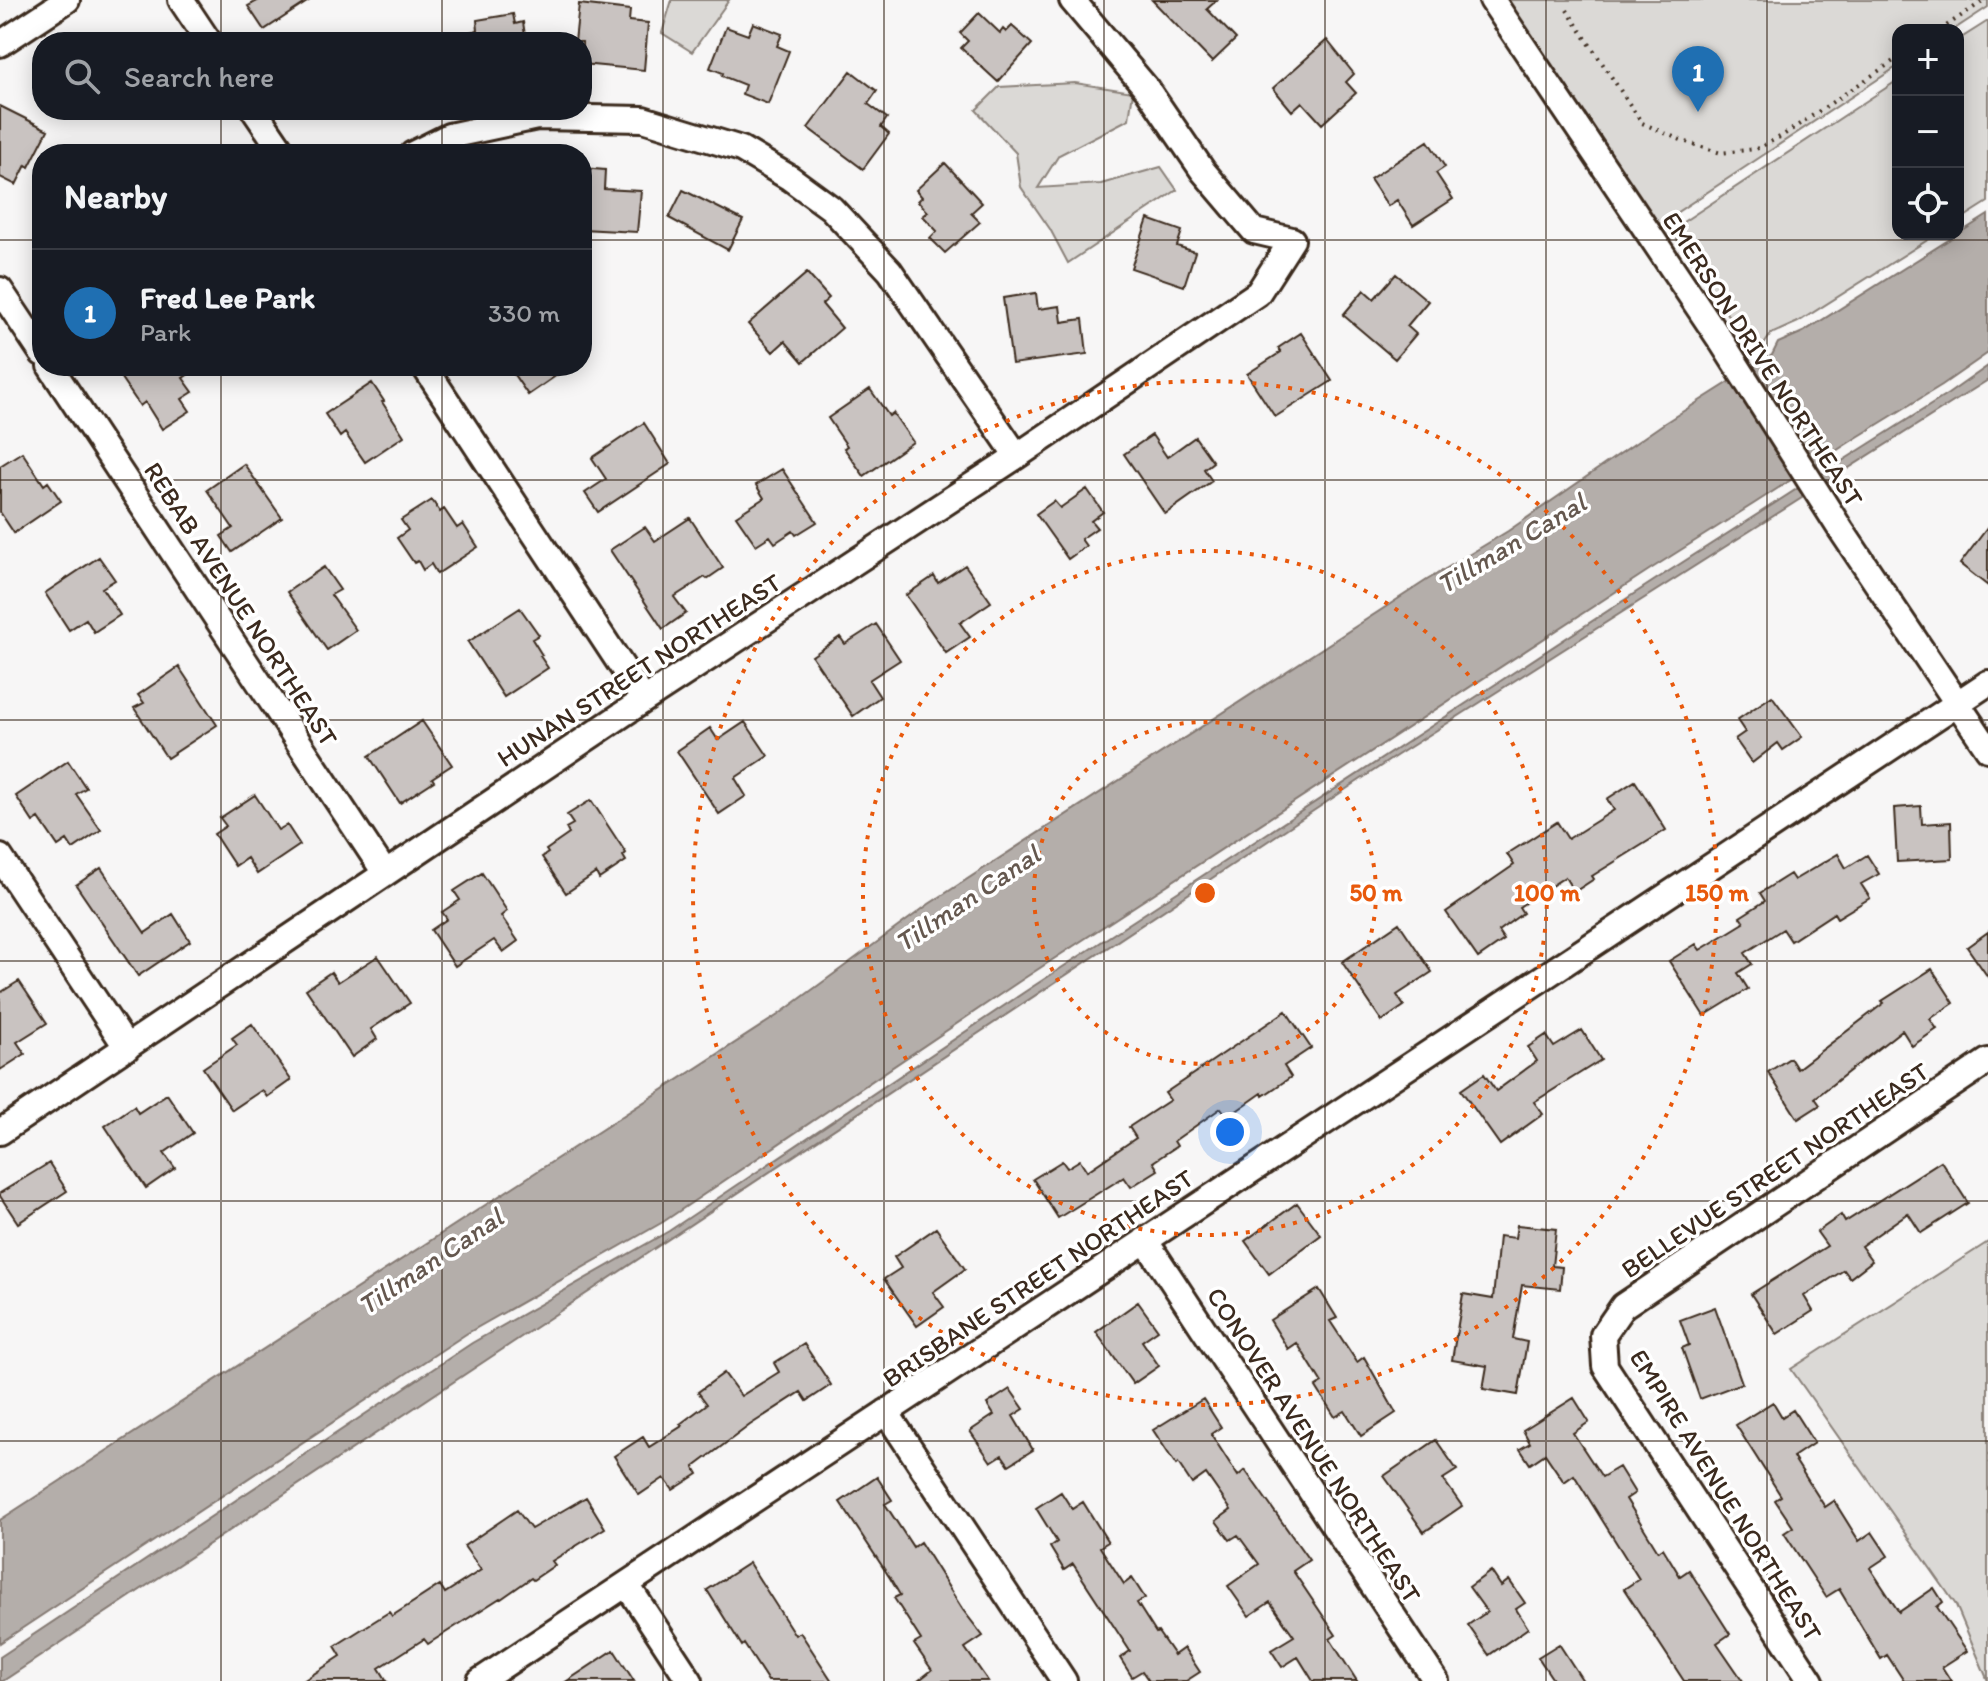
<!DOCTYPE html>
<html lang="en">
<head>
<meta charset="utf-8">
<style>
  body { margin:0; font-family:Itim,sans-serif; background:#20242c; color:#f1f3f6 }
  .controls { position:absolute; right:24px; top:24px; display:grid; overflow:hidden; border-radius:16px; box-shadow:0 4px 20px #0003 }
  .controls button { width:72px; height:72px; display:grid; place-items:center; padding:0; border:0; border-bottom:2px solid #363941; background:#171b24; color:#f1f3f6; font:40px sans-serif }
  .you { position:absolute; left:1230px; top:1132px; width:28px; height:28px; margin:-20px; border:6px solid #fff; border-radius:50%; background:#1a73e8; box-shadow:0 0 0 12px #1a73e833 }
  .badge { display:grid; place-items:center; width:52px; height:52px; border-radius:50%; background:#1f6fb2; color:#fff; font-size:26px; font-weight:700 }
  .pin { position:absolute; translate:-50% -66px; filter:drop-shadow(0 2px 4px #0008) }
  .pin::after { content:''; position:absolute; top:42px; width:28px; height:24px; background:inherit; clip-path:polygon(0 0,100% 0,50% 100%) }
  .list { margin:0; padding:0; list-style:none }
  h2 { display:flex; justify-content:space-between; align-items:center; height:104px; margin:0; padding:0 32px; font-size:34px }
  h2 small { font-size:26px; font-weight:400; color:#9ea1a6 }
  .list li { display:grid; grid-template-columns:52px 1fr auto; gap:24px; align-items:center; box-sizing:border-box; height:128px; padding:0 32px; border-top:2px solid #363941 }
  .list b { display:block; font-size:30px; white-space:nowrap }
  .list p { margin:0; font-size:26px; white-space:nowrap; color:#9ea1a6 }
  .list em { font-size:26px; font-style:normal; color:#9ea1a6 }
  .icon { flex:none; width:44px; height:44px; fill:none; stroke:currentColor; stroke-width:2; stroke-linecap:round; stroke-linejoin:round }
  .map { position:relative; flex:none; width:1988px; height:1681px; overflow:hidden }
  .search { position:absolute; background:#171b24; box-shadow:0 4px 20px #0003; left:32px; top:32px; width:560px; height:88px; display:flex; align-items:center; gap:20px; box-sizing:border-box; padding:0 28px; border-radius:32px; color:#9ea1a6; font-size:30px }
  .panel { position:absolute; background:#171b24; box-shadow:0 4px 20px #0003; left:32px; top:144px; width:560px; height:232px; border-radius:32px }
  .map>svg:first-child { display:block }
  .green { fill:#dbd9d6; stroke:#8b827a; stroke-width:2 }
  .water { fill:#b4aeaa; stroke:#847972; stroke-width:2 }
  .building { fill:#c9c3c1; stroke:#3b2a1e; stroke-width:2 }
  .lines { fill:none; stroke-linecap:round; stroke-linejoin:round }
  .minor-casing { stroke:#3b2a1e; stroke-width:30 }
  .path { stroke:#3b2a1e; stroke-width:4; stroke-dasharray:2 6; stroke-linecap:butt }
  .minor { stroke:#fff; stroke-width:24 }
  .grid { fill:none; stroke:#3b2a1e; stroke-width:2; stroke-opacity:0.55 }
  .ring { fill:none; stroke:#e8590c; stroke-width:4; stroke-dasharray:4 8 }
  .labels { text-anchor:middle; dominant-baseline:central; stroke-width:7; stroke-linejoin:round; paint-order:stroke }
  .street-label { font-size:26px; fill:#3b2a1e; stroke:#fff }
  .water-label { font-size:28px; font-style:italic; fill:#65584f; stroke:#fff }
  .centre { fill:#e8590c; stroke:#fff; stroke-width:4 }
  .ring-label { font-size:24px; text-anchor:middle; font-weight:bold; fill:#e8590c; stroke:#fff; stroke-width:7; stroke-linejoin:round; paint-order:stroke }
</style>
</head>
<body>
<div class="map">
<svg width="1988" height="1681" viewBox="0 0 1988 1681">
  <rect width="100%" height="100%" fill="#f7f6f6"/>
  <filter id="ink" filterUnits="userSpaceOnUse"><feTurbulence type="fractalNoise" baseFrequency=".0125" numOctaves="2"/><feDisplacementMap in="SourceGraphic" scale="16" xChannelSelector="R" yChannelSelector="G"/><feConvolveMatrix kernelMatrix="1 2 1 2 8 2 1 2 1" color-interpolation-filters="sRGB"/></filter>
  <g filter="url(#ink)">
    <path class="green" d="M672,0h57l-37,52 -30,-19z
      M1493,0h495v7l-35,23h-55v36l-251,166z
      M1988,21v181l-30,19v-181z
      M1898,80v154h39l-139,88 -27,12 -8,12 -10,7 -82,-123z
      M1075,83l58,9 -4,27 -70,36 -21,33 63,-4 60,-17 16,23 -109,73 -18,-34 -29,-42 -5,-34 -40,-43 23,-23z
      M1988,1242v439l-32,-76 -165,-236z"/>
    <path class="water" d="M1988,215v138l-46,32 -86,53 -101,65 -106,67 -629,411 -357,241 -197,112 -466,309v-123l778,-505 151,-111 498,-324 81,-49 155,-107 109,-69 6,-12 25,-11z
      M1988,366v14l-163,103 -5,-8 128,-81z
      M1800,487l5,9 -409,260 -1393,925h-3v-24l472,-314 197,-112 357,-240 629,-411z"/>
    <path class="building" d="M259,0h51l-46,30 -16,-24z
      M1152,0h65l-10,9 29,30 -24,23z
      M579,4l51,6 -1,11 19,2 -4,47 -62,-6v-22h-7z
      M979,13l21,20 3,-4 3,3 6,-6 20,18 -34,38 -37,-34 7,-7 -8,-8z
      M513,14l2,10 8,-2 3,20h-60l-1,-9 13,-3 -1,-10z
      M753,23l29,11 -5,12 12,5 -21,53 -26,-10 3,-9 -23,-9 1,-3 -13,-5 16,-41 22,8z
      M1327,40l27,34 -8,8 10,11 -34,31 -20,-22 -10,9 -19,-23z
      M851,71l26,20 -9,13 19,14 -6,9 8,7 -26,35 -55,-41z
      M0,106l48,24 -19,37 -3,-2 -10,20 -16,-8z
      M1428,141l17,26 -9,6 17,26 -40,26 -16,-25 -9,6 -18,-27z
      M945,163l37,40 -11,10 9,9 -35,31 -15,-15 7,-7 -14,-15 5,-4 -10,-11 4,-4 -6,-7z
      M582,168l23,2 -1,19 37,2 -4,41 -55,-3z
      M683,190l60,30 -15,30 -59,-32z
      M1148,219l34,12 -5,15 18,6 -11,34 -53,-18z
      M807,273l22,25 -7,6 20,24 -39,34 -18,-21 -12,11 -25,-28z
      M1396,274l32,27 -21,25 9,8 -21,25 -52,-44 21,-25 10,9z
      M1036,293l2,16 22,-3 2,16 21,-3 4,35 -75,10 -9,-66z
      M1301,333l31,48 -57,36 -28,-43 34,-22 -3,-4z
      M139,366h62l-18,12 10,14 -11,7 8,12 -28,18 -17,-27 -5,4 -19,-28z
      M508,366h62l-42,29z
      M372,383l12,18 -2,1 22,34 -39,26 -20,-29 -5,4 -15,-23z
      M870,389l19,27 4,-3 20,29 -49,34 -20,-28 3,-2 -19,-28z
      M644,423l26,41 -72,48 -13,-19 21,-14 -14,-21z
      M1152,435l15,22 28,-20 18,25 -9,7 8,12 -47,33 -41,-60z
      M22,452l22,33 4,-3 13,19 -47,32 -14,-21v-46z
      M244,464l38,54 -50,34 -11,-16 12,-8 -26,-38z
      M782,469l35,53 -21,13 -3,-4 -18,12 -5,-7 -14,9 -20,-29 28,-18 -8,-13z
      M1087,489l16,23 -12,9 6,7 -16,11 5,7 -18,13 -32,-45 18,-13 6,7z
      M432,500l8,12 4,-3 13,19 6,-4 15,23 -41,27 -6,-10 -8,6 -5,-9 -4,2 -17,-25 11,-8 -7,-10z
      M690,518l33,50 -16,11 -2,-2 -31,20 12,16 -23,16 -53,-79 35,-23 10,14z
      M1988,527v59l-28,-22z
      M99,557l16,23 -13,8 18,27 -26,17 -8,-13 -17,11 -24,-37z
      M965,565l26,37 -31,21 10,14 -24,16 -40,-58 28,-19 4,7z
      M324,567l16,23 -9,5 25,35 -29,20 -40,-58z
      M520,608l19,27 -7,4 10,16 -2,1 8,12 -44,29 -36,-55z
      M876,624l24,36 -31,20 11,17 -27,19 -41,-60 28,-19 5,7z
      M179,667l38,58 -50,33 -33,-50 10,-5 -6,-8z
      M1772,696l30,41 -19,13 -5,-7 -26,20 -17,-24 10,-7 -8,-12z
      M422,721l30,44 -20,13 2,3 -34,22 -31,-47z
      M745,722l23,34 -33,22 11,18 -27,18 -42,-63 33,-23 8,12z
      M68,761l18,27 -10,6 25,36 -28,19 -6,-9 -9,6 -19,-28 -6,4 -17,-26z
      M1635,781l31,49 -74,46 2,3 -20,13 -9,-15 -46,30 4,6 -25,18 6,9 -26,18 -32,-46 68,-47 -7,-11 50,-32 11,17 46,-29 -7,-11z
      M255,795l23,35 9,-5 13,20 -43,29 -10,-16 -12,8 -21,-32 12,-8 -6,-8z
      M591,800l35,53 -3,3 3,5 -27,18 -3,-6 -30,20 -24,-36 6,-4 -2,-3 23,-16 -3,-6 7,-4 -6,-9z
      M1921,806l1,18 29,-2 1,37 -55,3 -3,-54z
      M1838,854l8,14 21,-13 12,19 -18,10 9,14 -33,20 -3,-5 -43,28 -8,-12 -38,24 7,11 -14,9 10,16 -44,27 -35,-55 27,-17 4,6 44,-27 -4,-6 25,-16 -5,-8 30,-19 4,6z
      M101,868l44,65 28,-19 17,27 -52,35 -62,-91z
      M482,873l25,38 -6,5 17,25 -15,11 -9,-12 -39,26 -24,-36 16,-11 -5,-7 18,-12 -6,-9z
      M1399,923l33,49 -35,23 7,11 -22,15 -40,-59z
      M1988,932v45l-21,-30z
      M378,956l32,47 -39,26 6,10 -25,18 -46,-68 25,-17 7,10z
      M1932,969l22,34 -24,16 7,10 -25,17 -10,-16 -87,68 5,7 -22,14 -30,-47 22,-14 7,11 87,-66 -2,-2z
      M19,981l28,42 -30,19 8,12 -25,16v-77z
      M1286,1011l25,37 -27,18 7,11 -28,19 -1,-3 -34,24 -7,-9 -47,33 3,5 -24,16 5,8 -27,17 -7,-10 -66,41 -25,-39 29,-18 5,7 13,-8 7,11 49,-33 -7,-11 41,-27 -5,-7z
      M252,1024l39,56 -24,17 -5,-7 -30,20 -29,-42 34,-23 -5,-7z
      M1582,1030l19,30 -67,42 9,12 -43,31 -39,-55 23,-16 12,17 41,-30 -9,-14 18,-12 8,12z
      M167,1094l26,39 -29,20 11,15 -29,20 -41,-62 29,-20 4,7z
      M1941,1161l27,42 -47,30 -13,-20 -47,33 11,15 -22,17 -6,-8 -40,26 9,15 -36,23 -26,-40 76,-48 -10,-14 24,-17 4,7z
      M49,1163l18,28 -49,32 -18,-27v-3z
      M1297,1203l24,32 -52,39 -24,-33z
      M1517,1225l39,4 -4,37 10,1 -2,22 -38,-4 -9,54 14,3 -9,53 -35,-6 4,-23 -35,-6 11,-66 30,5 6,-63 16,2z
      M936,1228l29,41 -32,23 11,15 -27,19 -33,-47 17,-11 -7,-11z
      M1319,1289l18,29 -7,3 27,41 7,-5 32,56 -35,23 -16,-25 -10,6 -19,-30 6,-4 -25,-40 -9,6 -18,-29z
      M1138,1302l20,28 -16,11 17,25 -26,18 -37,-52z
      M1715,1307l27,76 -42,16 -18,-51 7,-3 -9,-25z
      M804,1344l27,41 -24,16 -6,-9 -51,33 -56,42 4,7 -25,16 -9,-12 -25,17 -25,-39 29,-19 6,10 33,-21 -2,-2 27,-20 -9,-12 26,-19 17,23 38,-24 -5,-9z
      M1010,1389l14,20 -11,7 20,34 -24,15 -7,-10 -11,7 -21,-31 24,-16 -7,-11z
      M1574,1398l15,24 -16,11 29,44 17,-10 16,26 -9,6 32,52 5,-3 17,28 9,-6 41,64 -13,9 26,38h-59l-60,-92 15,-10 -65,-104 -10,7 -19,-28 -15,10 -10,-15 10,-6 -7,-13z
      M1203,1399l18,28 -10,7 27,42 7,-6 64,90 -16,11 43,64 -6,4 27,42h-44l-15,-24 -16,10 -11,-17 23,-14 -24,-34 -21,14 -21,-30 31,-22 -21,-29 -8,5 -14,-19 15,-11 -25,-36 -14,10 -14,-21 -2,2 -23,-35z
      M1773,1402l9,15 11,-7 21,33 -21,14 32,50 9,-6 25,40 13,-9 16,24 -18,12 29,44 35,-24 9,14 -6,5 30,44 -25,16 9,14h-47l-17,-26 -6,4 -42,-70 -13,8 -42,-64 9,-6 -18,-27 6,-4 -45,-71z
      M1436,1440l21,30 -14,9 19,27 -38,26 -40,-56z
      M877,1477l15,23 -7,4 28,43 7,-5 43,68 20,26 -18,12 23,33h-70l14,-11 -18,-26 7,-4 -27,-42 6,-3 -10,-17 -50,-76z
      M1061,1492l11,17 11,-7 25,40 -8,5 24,37 8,-6 13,20 -8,5 19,30 2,-1 16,23 10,-7 16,24 -14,9h-37l-7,-10 -10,6 -12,-19 10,-7 -57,-87 -9,6 -14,-23 7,-5 -21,-34z
      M586,1497l19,31 -53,33 3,4 -22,15 -2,-2 -30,21 -1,-1 -72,46 -4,-5 -45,29 8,13h-84l38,-25 -6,-10 54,-34 3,4 48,-31 5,8 36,-23 -17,-24 53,-36 14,19z
      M749,1563l46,72 5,-3 32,49h-64l-24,-37 -2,2 -35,-56z
      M1491,1571l10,15 8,-6 16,23 -9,6 12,19 -39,27 -21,-30 19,-13 -18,-25z
      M1559,1644l24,37h-29l-16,-24z
      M614,1650l20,31h-67z"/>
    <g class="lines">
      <defs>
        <path id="minor" d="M181,0l28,42
          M1492,0l231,344 118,186 147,219
          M0,44l67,-44
          M254,110l30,44
          M413,154l36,-18 88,-19 106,2 98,30 49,29 41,30 59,63 127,185
          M0,290l42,63
          M50,366l335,507
          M424,366l220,334
          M0,857l127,191
          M0,1132l644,-432 373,-244 241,-163 34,-53 -38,-9 -51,-60 -56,-82 -75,-89
          M1145,1240l291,441
          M886,1412l178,269
          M627,1585l63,96
          M480,1681l1508,-998
          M1811,1681l-206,-315 -2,-31 20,-29 365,-245"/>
      </defs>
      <use href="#minor" class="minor-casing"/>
      <path class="path" d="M1567,10l75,113 41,18 38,12 35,-4 26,-13 116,-78
        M1940,30l45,-30"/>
      <use href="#minor" class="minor"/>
    </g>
  </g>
  <path class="grid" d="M221,0v42M442,0v42M663,0v1681M884,0v1681M1104,0v1681M1325,0v1681M1546,0v1681M1767,0v1681M221,110v44M442,110v44M0,240h42M582,240h1406M221,366v1315M442,366v1315M0,480h1988M0,720h1988M0,961h1988M0,1201h1988M0,1441h1988"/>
  <g class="ring">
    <circle cx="1205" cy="893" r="171"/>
    <circle cx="1205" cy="893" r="342"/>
    <circle cx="1205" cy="893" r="512"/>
  </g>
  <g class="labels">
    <g class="street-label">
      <text transform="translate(1763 359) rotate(57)">EMERSON DRIVE NORTHEAST</text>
      <text transform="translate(241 604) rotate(57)">REBAB AVENUE NORTHEAST</text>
      <text transform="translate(639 670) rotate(-33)">HUNAN STREET NORTHEAST</text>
      <text transform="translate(1775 1170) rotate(-34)">BELLEVUE STREET NORTHEAST</text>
      <text transform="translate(1038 1278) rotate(-34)">BRISBANE STREET NORTHEAST</text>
      <text transform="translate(1314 1445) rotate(57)">CONOVER AVENUE NORTHEAST</text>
      <text transform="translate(1726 1495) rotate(58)">EMPIRE AVENUE NORTHEAST</text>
    </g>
    <g class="water-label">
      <text transform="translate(1511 543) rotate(-31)">Tillman Canal</text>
      <text transform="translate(967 898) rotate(-34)">Tillman Canal</text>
      <text transform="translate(430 1261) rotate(-34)">Tillman Canal</text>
    </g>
  </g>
  <circle cx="1205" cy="893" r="12" class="centre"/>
  <g class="ring-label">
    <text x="1376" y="901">50 m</text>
    <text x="1547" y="901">100 m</text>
    <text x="1717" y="901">150 m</text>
  </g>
</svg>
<div class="controls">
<button>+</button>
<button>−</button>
<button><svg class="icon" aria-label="locate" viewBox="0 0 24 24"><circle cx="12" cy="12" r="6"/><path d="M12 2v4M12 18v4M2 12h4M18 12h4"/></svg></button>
</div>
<div class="you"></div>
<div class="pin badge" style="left:1698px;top:112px">1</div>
<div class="search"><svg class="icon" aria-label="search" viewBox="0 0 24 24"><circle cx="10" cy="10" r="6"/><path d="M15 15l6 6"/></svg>Search here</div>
<section class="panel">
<h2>Nearby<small></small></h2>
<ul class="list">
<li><span class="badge">1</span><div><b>Fred Lee Park</b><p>Park</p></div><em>330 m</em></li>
</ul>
</section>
</div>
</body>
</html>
